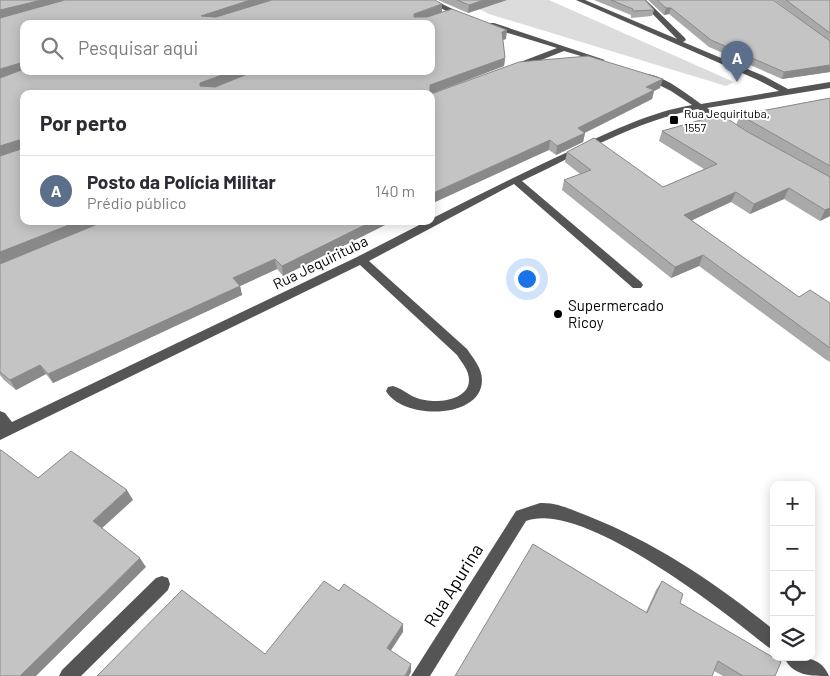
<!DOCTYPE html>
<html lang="pt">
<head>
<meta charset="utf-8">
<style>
  body { margin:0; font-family:Barlow,sans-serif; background:#f7f7f7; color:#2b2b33 }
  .controls { position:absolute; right:15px; bottom:15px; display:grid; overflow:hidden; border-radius:10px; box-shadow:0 2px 12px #0003 }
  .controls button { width:45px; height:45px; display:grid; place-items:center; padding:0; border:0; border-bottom:1px solid #e1e1e2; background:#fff; color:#2b2b33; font:25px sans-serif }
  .you { position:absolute; left:526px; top:278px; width:18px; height:18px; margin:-12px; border:4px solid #fff; border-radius:50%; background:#1a73e8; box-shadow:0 0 0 8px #1a73e833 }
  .badge { display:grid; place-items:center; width:32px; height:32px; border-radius:50%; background:#000; color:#fff; font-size:16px; font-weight:700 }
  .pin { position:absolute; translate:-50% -41px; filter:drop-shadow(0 1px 2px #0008) }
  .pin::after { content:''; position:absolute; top:26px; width:18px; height:15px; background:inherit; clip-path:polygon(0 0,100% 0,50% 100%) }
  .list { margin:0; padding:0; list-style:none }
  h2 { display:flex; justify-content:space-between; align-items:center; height:65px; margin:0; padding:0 20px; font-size:21px }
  h2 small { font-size:16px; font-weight:400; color:#7c7c81 }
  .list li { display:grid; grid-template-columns:32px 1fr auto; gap:15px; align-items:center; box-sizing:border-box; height:70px; padding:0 20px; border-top:1px solid #e1e1e2 }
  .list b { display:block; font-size:19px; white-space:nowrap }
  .list p { margin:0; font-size:16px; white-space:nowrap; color:#7c7c81 }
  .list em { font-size:16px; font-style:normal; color:#7c7c81 }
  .icon { flex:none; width:28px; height:28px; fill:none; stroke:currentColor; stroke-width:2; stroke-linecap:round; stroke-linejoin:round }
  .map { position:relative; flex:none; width:830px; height:676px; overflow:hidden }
  .search { position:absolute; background:#fff; box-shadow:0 2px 12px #0003; left:20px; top:20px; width:415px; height:55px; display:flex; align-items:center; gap:12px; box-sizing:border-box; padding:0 18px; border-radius:10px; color:#7c7c81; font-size:19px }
  .panel { position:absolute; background:#fff; box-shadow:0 2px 12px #0003; left:20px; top:90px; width:415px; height:135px; border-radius:10px }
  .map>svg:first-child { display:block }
  .green { fill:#dcdcdc }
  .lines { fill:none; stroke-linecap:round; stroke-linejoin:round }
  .minor { fill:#555; fill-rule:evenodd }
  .wall { fill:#a9a9a9; fill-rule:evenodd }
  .shaded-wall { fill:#898989 }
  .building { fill:#c4c4c4; stroke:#898989 }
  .poi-dot { fill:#000; stroke:#fff; stroke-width:2 }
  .labels { text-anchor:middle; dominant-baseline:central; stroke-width:4; stroke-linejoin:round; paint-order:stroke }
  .far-poi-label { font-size:12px; fill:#000; stroke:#fff; text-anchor:start }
  .street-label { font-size:15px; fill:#000; stroke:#fff }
  .poi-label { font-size:15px; fill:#000; stroke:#fff; text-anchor:start }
  .near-street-label { font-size:18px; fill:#000; stroke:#fff }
</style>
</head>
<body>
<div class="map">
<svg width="830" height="676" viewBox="0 0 830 676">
  <rect width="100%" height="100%" fill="#fff"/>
  <path class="green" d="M461,0h88l185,82 -8,4 -237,-72z"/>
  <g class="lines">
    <path class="minor" d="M425,0h9l33,16 -7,2z
      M576,0h9l92,39 -38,-39h7l39,38 1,2 -3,2 81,34 24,13 42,-7v6l-123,20 22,15 1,2 -4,3 -28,-19c-60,11 -121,46 -176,72l119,101 2,3 -2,3h-8l-119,-104 -145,77 98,88c6,9 15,19 15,31 0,40 -80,40 -96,11l2,-4 5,-1c11,3 19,13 32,14 14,3 44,0 44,-20 0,-10 -7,-17 -12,-25l-97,-90 -360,175v-29l5,2 7,9 345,-165 70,-36h4v-2c48,-24 95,-48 143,-70 37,-18 77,-37 118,-44l-21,-14 -26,-13v-4c15,-1 44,21 56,30l78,-13 -21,-11z
      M488,23h6l111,37 -4,2 -37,-11 -43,17h-6v-4l42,-16 -69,-21z
      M540,503c17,-1 32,7 48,13 68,27 128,67 186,114v20l-6,-3c-43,-35 -186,-148 -242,-126l-96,155h-19l105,-165z
      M162,576l6,2 2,6 -2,6 -87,86h-22l3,-6 94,-92z
      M784,657c18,0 37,-1 45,19 -18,0 -37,0 -45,-19z"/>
  </g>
  <path class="wall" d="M0,0l442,12 64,27 -3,1 2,18 -1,8 -73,28 -407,127h369l-110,55 -6,-7 -37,17 2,9 -189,88 -7,-9 -30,16 -12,-10 -4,-5zM24,24l407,47h-407z
    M438,0h69l-39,13z
    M594,0h51l9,10 -2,6 -21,2v-3z
    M648,0h125l28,20 -27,-20h56v72l-48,7 -73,-32 -40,-33 -5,1z
    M660,88l-6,3 -2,8 -67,34 -2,9 -27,13 -7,-5 -118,-56z
    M830,98v118l-10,5 -36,-22 -34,15 -19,-12 -40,18 108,77 31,6v59l-5,-3 -126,-93 -28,12 -109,-88 2,-10 16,-6 -15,-12 2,-10 96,35 41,-18 -45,-28 3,-10 58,-13 16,7 4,-10zM738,126l27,16 -19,-11z
    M662,581l18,22 95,73h-52l-9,-5 -68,-59 10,-22z"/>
  <path class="shaded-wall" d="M42,0h35l-77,19v-9z
    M250,0h26l-71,24 -4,-8z
    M484,0h23l-39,13 1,-8z
    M442,4v9l-28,11v-10z
    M666,8h5l-2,6 -5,1z
    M507,30l-1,9 -4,1v-8z
    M505,58l-1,8 -74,28v-9z
    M24,62v9l-24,8v-10z
    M830,65v7l-48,7 2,-7z
    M233,71h26l-57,21 -2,-6v-3z
    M663,79l-3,9 -6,3 -2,8 -76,38 2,-9 68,-41z
    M585,133l-2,9 -27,13 1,-9z
    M19,140l4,9 -23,8v-11z
    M550,140l-1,10 -118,54v-10z
    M789,188l-5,11 -34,15 4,-10z
    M736,192l-5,10 -51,24 4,-11z
    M830,208v8l-10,5 5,-11z
    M79,221h28l-107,43v-12z
    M373,221h20l-110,55 -1,-10z
    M703,255l-4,11 -28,12 4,-11z
    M275,259l2,10 -37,17 2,9 -189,88 -5,-9 185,-96z
    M40,365l6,9 -30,16 -6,-10z
    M127,490l6,10 -33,30 -7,-9z
    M140,558l6,9 -110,109h-16z
    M403,624v8l-15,23 -1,-7z
    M411,664v8l-2,4h-4z"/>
  <path class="building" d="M0,0h42l-42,10z
    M65,0h185l-49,16 15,1 56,-17h163l7,4 -28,10v3h13l25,-8 55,21 -5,2 3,26 -75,27v9h-406v127h55l-79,31v-96l21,-7 1,-7 -3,-2 -19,6v-68l24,-9v2h209l-33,12v3l15,1 40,-16h176v-47h-407v38l-24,7v-51z
    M457,0h27l-15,5z
    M611,0h34l9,10 -21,1v-2z
    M657,0h116l57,41v24l-46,7 -73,-32 -40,-32h-5z
    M786,0h44v33z
    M588,56l75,23 -17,8 8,3 -76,38 7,5 -28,13 -7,-6 -119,54v-100l88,-32z
    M830,98v68l-90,-51z
    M715,116l5,2 5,-1 21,14 84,46v31l-5,2 -36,-22 -35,16 -18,-12 -52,23 115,82 11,-7 20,13v45l-127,-93 -28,12 -111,-87 27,-10 -24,-18 27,-14 69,49 54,-23 -55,-33z
    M105,221h268l-91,45 -7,-7 -42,19 7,8 -192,88 -8,-9 -30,15 -10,-8v-108z
    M0,450h1l37,28 33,-27 56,39 -34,31 47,37 -120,118h-20z
    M533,544l114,69 15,-32 21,13 -3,9 101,59 -6,14h-32l-25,-15 -6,15h-257z
    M324,581l15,10 5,-7 59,40 -16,24 24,16 -6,12h-308l85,-86 83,64z"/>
  <g class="poi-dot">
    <rect x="669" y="115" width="10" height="10" rx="2.5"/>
    <circle cx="558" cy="314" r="5"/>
  </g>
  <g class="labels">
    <g class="far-poi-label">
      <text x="684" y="113">Rua Jequirituba,<tspan x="684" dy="14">1557</tspan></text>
    </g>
    <g class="street-label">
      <text transform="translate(320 262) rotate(-26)">Rua Jequirituba</text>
    </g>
    <g class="poi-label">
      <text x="568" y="305">Supermercado<tspan x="568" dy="17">Ricoy</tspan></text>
    </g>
    <g class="near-street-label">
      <text transform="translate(453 585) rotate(-58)">Rua Apurina</text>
    </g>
  </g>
</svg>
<div class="controls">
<button>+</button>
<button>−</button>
<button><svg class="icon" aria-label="locate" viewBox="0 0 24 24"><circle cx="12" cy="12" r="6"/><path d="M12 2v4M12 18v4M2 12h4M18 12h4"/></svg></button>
<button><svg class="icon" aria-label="layers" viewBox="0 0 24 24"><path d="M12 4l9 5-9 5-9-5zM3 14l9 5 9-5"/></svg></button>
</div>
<div class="you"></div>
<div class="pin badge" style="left:737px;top:82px;background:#5c6f8a">A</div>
<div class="search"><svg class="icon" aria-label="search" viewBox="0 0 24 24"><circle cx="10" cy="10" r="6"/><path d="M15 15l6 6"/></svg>Pesquisar aqui</div>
<section class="panel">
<h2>Por perto<small></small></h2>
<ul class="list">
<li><span class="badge" style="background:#5c6f8a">A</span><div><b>Posto da Polícia Militar</b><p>Prédio público</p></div><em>140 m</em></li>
</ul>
</section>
</div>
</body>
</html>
